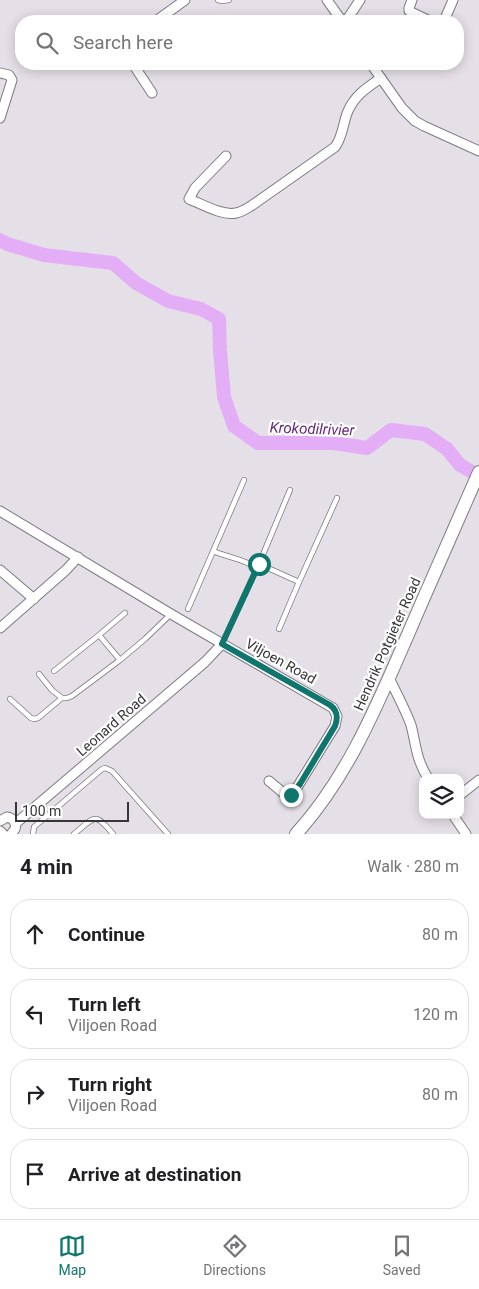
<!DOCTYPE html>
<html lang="en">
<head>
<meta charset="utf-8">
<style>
  body { margin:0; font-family:Roboto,sans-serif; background:#f2f2f2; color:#202124 }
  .controls { position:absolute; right:15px; bottom:15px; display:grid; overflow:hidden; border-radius:10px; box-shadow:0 2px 12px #0003 }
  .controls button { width:45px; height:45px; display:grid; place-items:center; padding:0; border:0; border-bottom:1px solid #e0e0e0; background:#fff; color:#202124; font:25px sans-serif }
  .scale { position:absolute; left:15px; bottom:12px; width:114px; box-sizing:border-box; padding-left:5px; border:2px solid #373537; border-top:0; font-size:14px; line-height:18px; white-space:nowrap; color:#373537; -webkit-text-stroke:4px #fff; paint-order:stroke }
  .stop { position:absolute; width:15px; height:15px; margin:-11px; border:4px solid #0f766e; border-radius:50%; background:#fff }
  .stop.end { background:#0f766e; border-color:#fff; box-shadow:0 1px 5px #0008 }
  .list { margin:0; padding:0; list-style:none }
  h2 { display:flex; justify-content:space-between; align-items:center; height:65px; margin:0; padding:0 20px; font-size:21px }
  h2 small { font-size:16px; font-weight:400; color:#757577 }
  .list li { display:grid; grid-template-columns:32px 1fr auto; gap:15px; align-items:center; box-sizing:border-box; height:70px; margin:0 10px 10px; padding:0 10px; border:1px solid #e0e0e0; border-radius:20px }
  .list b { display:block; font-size:19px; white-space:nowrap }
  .list p { margin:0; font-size:16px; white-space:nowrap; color:#757577 }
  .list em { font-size:16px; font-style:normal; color:#757577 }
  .icon { flex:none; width:28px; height:28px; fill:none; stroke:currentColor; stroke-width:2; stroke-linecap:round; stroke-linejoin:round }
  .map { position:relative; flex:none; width:479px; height:834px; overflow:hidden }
  .search { position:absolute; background:#fff; box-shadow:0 2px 12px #0003; left:15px; right:15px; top:15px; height:55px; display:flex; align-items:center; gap:12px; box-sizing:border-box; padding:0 18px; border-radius:20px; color:#757577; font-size:19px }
  .sheet { height:385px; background:#fff }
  nav { display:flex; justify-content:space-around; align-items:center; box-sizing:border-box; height:70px; border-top:1px solid #e0e0e0; background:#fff; font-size:14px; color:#757577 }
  nav a { display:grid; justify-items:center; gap:2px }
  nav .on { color:#0f766e }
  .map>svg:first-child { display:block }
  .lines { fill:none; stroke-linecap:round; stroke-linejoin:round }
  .river { stroke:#e4aef7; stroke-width:14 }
  .lane-casing { stroke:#7f7a80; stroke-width:6 }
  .street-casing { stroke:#7f7a80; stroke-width:11 }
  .secondary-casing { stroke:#7f7a80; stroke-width:14 }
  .lane { stroke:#fff; stroke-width:4.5 }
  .street { stroke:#fff; stroke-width:9 }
  .secondary { stroke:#fff; stroke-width:12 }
  .route { stroke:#0f766e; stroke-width:6 }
  .labels { text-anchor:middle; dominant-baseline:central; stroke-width:4.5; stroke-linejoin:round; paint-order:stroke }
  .street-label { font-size:14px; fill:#373537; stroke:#fff }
  .water-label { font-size:15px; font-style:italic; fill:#67277b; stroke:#fff }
</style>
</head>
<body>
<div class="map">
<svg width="479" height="834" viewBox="0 0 479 834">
  <rect width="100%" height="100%" fill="#e5e0e7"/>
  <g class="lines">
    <path class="river" d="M0,240l7,4 37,11 69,8 23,20 32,18 33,8 18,10 1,31 4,47 10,29 24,17h75l34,5 24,-18 34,4 22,15 13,16 19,11"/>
    <defs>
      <path id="lane" d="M218,0l4,1 7,-1
        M213,551c16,7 29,7 44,17
        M259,564l40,18 -20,47
        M299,582l38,-84
        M188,609l56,-129
        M222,644l37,-80 31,-74
        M120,660l-21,-25 26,-22
        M54,671l45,-36
        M39,674l13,16 10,8h5l5,-2 48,-36 25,-21 26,-25
        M10,699l21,19 3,1 4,-1 24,-20
        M33,834l1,-7 68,-58 3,-1 7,3 56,63
        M74,834c21,-17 20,-23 39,0"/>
      <path id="street" d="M327,0l15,21
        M412,0l-3,8v3l21,10
        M156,21l29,-21
        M346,21l14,-21
        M444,21l9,-21
        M133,64l19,29
        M371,64l31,44 13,13 9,5 55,25
        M0,73l9,2 3,5 -12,38
        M226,156l-31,32 -6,11c13,5 33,17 47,14 6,-1 10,-4 15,-7l84,-59c8,-10 8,-25 13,-36 7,-16 20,-24 33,-33
        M0,511l171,103 162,94 4,8 -2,10 -42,68 -4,2h-2l-18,-15
        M0,570l34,29
        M0,628l66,-58 12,-13
        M389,678c8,16 16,31 22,47 5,19 5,35 17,53
        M460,795l19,-15
        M453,815l13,19
        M0,821l7,-4c6,1 10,6 8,12l-4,5
        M15,824l190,-162 17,-18
        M0,831l3,3"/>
      <path id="secondary" d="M296,834c51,-56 80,-126 110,-195 24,-56 49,-112 73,-167"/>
    </defs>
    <use href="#lane" class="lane-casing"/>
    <use href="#street" class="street-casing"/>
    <use href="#secondary" class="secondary-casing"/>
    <use href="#lane" class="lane"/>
    <use href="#street" class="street"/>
    <use href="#secondary" class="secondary"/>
  </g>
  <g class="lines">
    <path class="route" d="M259,564l-37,80 108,61c8,6 8,13 5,21l-35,58 -9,11"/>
  </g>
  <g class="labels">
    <g class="street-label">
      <text transform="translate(387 644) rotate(-66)">Hendrik Potgieter Road</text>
      <text transform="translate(281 661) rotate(29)">Viljoen Road</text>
      <text transform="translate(111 725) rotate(-41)">Leonard Road</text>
    </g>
    <g class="water-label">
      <text transform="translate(312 429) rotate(2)">Krokodilrivier</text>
    </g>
  </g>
</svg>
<div class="controls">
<button><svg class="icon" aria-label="layers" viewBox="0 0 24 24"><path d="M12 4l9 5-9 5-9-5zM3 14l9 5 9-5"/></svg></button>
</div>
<div class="scale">100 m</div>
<div class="stop" style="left:259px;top:564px"></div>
<div class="stop end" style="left:291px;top:795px"></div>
<div class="search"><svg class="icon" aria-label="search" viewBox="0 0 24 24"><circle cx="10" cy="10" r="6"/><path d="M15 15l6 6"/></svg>Search here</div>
</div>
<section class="sheet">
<h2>4 min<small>Walk · 280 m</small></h2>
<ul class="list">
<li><svg class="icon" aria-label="ahead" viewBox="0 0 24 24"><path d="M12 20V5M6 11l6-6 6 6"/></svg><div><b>Continue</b></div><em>80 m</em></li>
<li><svg class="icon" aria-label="left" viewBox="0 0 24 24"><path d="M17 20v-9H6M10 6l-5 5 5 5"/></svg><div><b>Turn left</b><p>Viljoen Road</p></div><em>120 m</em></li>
<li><svg class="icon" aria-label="right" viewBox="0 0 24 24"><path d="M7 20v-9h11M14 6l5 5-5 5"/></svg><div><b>Turn right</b><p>Viljoen Road</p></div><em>80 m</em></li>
<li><svg class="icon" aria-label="arrive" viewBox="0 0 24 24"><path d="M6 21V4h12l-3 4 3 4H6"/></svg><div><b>Arrive at destination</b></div></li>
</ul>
</section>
<nav>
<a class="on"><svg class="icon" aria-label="map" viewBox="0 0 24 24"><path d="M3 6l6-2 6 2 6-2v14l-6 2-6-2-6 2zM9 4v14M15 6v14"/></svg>Map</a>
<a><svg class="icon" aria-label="directions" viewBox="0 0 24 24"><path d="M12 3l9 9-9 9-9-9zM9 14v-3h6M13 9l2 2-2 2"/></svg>Directions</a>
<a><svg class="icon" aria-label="saved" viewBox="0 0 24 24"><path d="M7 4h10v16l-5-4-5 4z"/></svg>Saved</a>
</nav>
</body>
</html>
